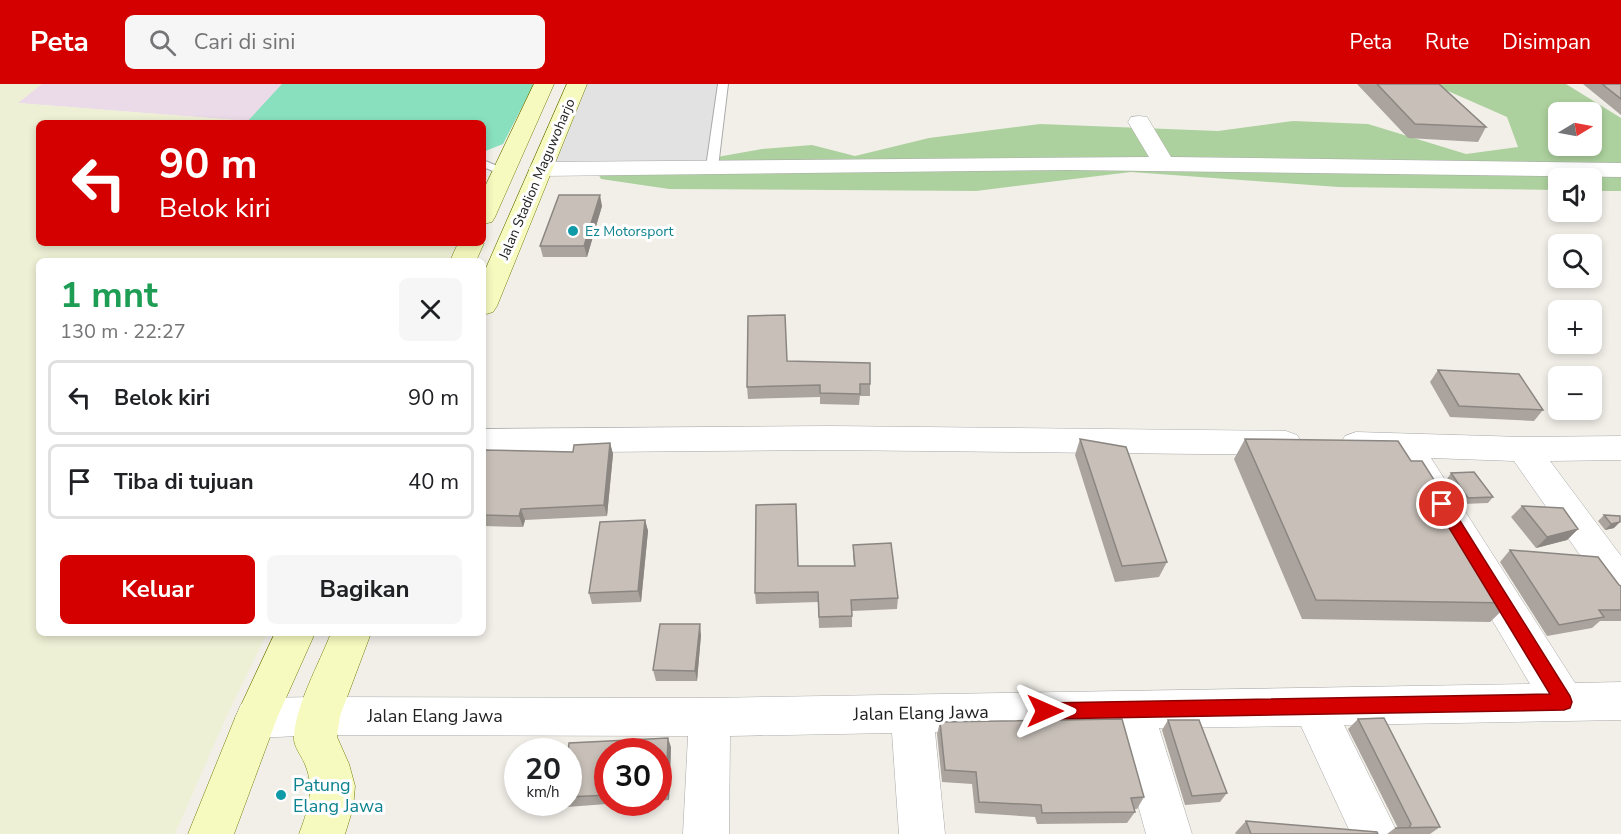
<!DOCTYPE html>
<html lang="id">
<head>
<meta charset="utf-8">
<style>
	body { margin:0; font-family:"Nunito Sans",sans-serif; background:#f6f6f6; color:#202124; height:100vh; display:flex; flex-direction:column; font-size:22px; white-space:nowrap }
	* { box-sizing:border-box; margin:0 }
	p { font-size:20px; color:#757577 }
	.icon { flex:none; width:33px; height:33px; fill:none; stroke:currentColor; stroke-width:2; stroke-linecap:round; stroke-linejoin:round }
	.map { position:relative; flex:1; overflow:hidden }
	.details { position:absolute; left:36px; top:174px; width:450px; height:378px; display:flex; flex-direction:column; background:#fff; border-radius:9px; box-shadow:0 3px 9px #0003 }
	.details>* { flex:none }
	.hud { position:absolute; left:36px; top:36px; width:450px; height:126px; border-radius:9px; box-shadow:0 3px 9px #0003; background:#d40000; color:#fff; overflow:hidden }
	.needle { width:39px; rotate:80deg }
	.controls { position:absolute; left:1548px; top:18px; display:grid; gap:12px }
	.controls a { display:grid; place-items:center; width:54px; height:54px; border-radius:9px; background:#fff; box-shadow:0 3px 9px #0003; font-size:30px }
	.speed { position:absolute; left:504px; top:654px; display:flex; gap:12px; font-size:30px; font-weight:700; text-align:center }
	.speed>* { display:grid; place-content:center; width:78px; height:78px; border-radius:50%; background:#fff; box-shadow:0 3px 9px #0003; line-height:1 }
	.speed small { font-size:15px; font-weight:400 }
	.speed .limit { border:9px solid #d22; background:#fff; color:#111 }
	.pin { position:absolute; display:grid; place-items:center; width:51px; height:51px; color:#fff; margin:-26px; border:3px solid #fff; border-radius:50%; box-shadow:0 2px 6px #0007 }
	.me { position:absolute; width:66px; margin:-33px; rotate:90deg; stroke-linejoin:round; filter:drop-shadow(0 0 4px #0008) }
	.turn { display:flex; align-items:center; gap:21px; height:126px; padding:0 24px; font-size:27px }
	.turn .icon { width:78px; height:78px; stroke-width:2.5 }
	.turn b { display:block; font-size:42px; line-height:51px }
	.round { display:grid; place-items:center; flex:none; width:63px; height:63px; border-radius:9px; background:#f6f6f6 }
	.head { display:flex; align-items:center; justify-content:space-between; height:102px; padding:0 24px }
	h1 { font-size:36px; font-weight:700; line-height:45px; color:#1e9e55 }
	.action { display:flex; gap:12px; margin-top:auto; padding:12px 24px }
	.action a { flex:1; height:69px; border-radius:9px; background:#d40000; color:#fff; font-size:24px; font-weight:700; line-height:69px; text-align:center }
	.action a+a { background:#f6f6f6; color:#202124 }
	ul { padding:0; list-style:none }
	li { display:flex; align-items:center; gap:18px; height:75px; margin:0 12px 9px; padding:0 12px; border:3px solid #e0e0e0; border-radius:9px }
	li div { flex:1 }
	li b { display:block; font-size:22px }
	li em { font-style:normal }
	header { display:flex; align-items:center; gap:36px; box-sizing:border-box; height:84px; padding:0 30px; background:#d40000; color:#fff }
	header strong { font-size:28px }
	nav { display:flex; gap:33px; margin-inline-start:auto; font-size:21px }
	.search { width:420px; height:54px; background:#f6f6f6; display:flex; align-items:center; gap:15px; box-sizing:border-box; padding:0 21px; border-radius:9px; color:#757577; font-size:22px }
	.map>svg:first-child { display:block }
	.industrial { fill:#ebdbe8 }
	.farmland { fill:#eef0d5 }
	.forest { fill:#add19e; fill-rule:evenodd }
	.pitch { fill:#88e0be }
	.parking { fill:#e2e2e2 }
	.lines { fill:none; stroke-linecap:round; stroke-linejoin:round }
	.lane-casing { stroke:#a9a9a9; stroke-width:2 }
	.street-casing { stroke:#a9a9a9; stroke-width:1 }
	.secondary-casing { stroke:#707d05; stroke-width:1 }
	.lane { fill:#fff; fill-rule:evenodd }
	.street { fill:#fff; fill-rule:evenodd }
	.secondary { fill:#f7fabf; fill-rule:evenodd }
	.wall { fill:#aba49e }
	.shaded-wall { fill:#8b8681 }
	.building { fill:#c7bfb8; stroke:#8b8681; stroke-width:1.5 }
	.route { fill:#d40000; stroke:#8a0000; stroke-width:1.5 }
	.culture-dot { fill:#0f9aa8; stroke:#fff; stroke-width:2 }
	.labels { text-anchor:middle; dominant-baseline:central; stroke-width:6; stroke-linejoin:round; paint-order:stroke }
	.far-street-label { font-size:14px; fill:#222; stroke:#fff }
	.far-culture-label { font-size:14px; fill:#0d838f; stroke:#fff; text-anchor:start }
	.near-street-label { font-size:18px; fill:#222; stroke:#fff }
	.near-culture-label { font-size:18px; fill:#0d838f; stroke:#fff; text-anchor:start }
</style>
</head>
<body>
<header>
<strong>Peta</strong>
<div class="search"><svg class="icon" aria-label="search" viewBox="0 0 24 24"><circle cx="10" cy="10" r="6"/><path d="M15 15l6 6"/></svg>Cari di sini</div>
<nav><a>Peta</a><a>Rute</a><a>Disimpan</a></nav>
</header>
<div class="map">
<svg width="1621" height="750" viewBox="0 0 1621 750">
	<rect width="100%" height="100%" fill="#f2efe9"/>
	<path class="industrial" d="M41,0H284L248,37L17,19Z"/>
	<path class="farmland" d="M0,0H42L18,19L248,37L246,39H39V159H457L448,177H39V549H267L224,638L175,750H0Z"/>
	<path class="forest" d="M1432,0H1566L1621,34V107H1592V94H1558V106L1338,103L1131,88L976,107L669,105L601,95L593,81L689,78L762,65L812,61L855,72L929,54L1040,40L1218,47L1293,37L1368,40L1466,70L1518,63L1507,33ZM1558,28H1592V62H1558Z"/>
	<path class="pitch" d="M282,0H534L503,60L483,68V39H246Z"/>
	<path class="parking" d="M585,0H717L707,79H552Z"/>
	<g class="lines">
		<g class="lane-casing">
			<path id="lane" d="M718,0H728L718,83L712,86L706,83Z
				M483,76L507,86L509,88L503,91L483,83Z"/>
		</g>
		<g class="street-casing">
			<path id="street" d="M1139,32L1147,33L1171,73L1621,79V93L1068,86L540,92L532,90L529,85L532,80L540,78L1149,73L1128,38L1131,33Z
				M830,342L1286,347L1297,351L1302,359L1297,367L1286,371L830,366L483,369V345Z
				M1356,348L1523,353L1621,352V376L1550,377L1621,472V515L1608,511L1514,377L1431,374L1575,599L1621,598V636L1344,641L1398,750H1351L1301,642L1159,644L1192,750H1146L1117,645L935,648L945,750H899L892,649L730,652L729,750H683L688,652L319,651L256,654L241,648L235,634L241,620L256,614L319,613L708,614L1530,600L1396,373L1356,372L1345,368L1340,360L1345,352Z"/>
		</g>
		<g class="secondary-casing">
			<path id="secondary" d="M534,0H554L495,133L492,138L483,140V107Z
				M567,0H587L497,222L493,228L483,231V191Z
				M483,158L484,159L476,177H450L458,159Z
				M275,549H315L277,634L234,750H188L235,634Z
				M331,549H371L340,632L337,653L349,680L355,702L353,724L345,750H299C307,729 315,705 306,683C303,673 293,663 294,653C296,620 319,580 331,549Z"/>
		</g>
		<use href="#lane" class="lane"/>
		<use href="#street" class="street"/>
		<use href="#secondary" class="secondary"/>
	</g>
	<path class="wall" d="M1357,0H1439L1486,43L1478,58L1408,54Z
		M1583,0H1621V31Z
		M602,122L587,173H543L540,162Z
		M787,277L870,300V312H860L859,321L820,320V313L748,315L747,303Z
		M1438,286L1543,326L1534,337L1450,333L1430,298Z
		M1080,355L1167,478L1159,493L1115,498L1075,371Z
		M1245,355L1411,377L1438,402L1431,411L1455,449L1510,519L1490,538L1302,535L1234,375Z
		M610,359L613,370L607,432L525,436L523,443L483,442V366L573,368Z
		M1451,389L1493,413L1488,419L1463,420L1447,395Z
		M1522,422L1578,445L1567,456L1536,464L1511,433Z
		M1604,431L1614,444L1605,446L1598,437Z
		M645,436L648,447L641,518L592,520L589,509Z
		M853,461L898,514L897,525L852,527V543L819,544L818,518L756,520L755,509L798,482H854L853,472Z
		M1510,466L1621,502V537H1600L1592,544L1547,552L1500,478Z
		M701,551L697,597H656L653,586Z
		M1358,635L1440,743L1430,750H1387L1395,744H1398L1348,645Z
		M1168,636L1227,709L1220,718L1185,721L1162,646Z
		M940,638L1144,713L1137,725H1134L1135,728L1127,739L1037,740L1035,733L975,729L972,700L942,698L937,650Z
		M671,663L669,716L658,717V668H608V718H633L567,723L565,718H568V668Z
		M1246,737L1378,750H1236L1235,749Z"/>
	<path class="shaded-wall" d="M600,111L602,122L587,173L584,162Z
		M610,359L613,370L607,432L604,421Z
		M521,425L525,436L523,443L519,432Z
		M645,436L648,447L641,518L638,507Z
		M1620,438L1614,444L1605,446L1611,440Z
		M1578,445L1567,456L1536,464L1547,453Z
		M700,540L701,551L697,597L695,587Z
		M668,654L671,663L669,716L666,707Z"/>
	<path class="building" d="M1377,0H1439L1486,43L1415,40Z
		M1602,0H1621V15Z
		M559,111H600L584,162H540Z
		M785,231L787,277L870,279V300H860V310L820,309V301L747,303L748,232Z
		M1438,286L1519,290L1543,326L1459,322Z
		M1080,355L1126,363L1167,478L1122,482Z
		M1245,355L1398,357L1411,377H1422L1438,402L1426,403L1455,449L1467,450L1510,519L1316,516Z
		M610,359L604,421L521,425L519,432L483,431V366L573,368L574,361Z
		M1474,388L1493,413L1468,414L1451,389Z
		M796,420L798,482H855L853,461L891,459L898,514L851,516L852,532L819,533L818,508L755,509L756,421Z
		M1522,422L1563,424L1578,445L1547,453Z
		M1604,431L1620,432V438L1611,440Z
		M645,436L638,507L589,509L600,438Z
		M1510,466L1598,473L1619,501L1621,502V526H1599L1604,533L1559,541Z
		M660,540H700L695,587L653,586Z
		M1384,634L1440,743L1395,744H1409L1411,740L1358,635Z
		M1122,635L1144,713L1131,714L1135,728L1042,729L1041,721L979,718L976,688L945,686L940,638Z
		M1168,636H1199L1227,709L1192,712Z
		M668,654L666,707H658V668H608V711L568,713V668L569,659Z
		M1246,737L1377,748L1378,750H1251Z"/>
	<path class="route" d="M1442,414L1447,416L1570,612L1572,618L1570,624L1564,626L1045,635L1039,633L1037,627L1039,622L1045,619L1550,610L1437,424L1435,420Z"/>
	<g class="culture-dot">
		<circle cx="573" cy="147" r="6"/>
		<circle cx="281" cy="711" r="6"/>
	</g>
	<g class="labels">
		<g class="far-street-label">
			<text transform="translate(537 95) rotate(-67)">Jalan Stadion Maguwoharjo</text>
		</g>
		<g class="far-culture-label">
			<text x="585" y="147">Ez Motorsport</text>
		</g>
		<g class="near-street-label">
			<text transform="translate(921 629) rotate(-1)">Jalan Elang Jawa</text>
			<text x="435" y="632">Jalan Elang Jawa</text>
		</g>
		<g class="near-culture-label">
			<text x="293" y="701">Patung<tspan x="293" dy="21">Elang Jawa</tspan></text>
		</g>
	</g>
</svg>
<div class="controls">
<a><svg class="needle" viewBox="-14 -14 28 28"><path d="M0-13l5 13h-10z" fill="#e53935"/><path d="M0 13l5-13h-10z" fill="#757577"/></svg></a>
<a><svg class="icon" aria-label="sound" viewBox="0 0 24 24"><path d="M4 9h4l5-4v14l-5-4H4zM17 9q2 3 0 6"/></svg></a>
<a><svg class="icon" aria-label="search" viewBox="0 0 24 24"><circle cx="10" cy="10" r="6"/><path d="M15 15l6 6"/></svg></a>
<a>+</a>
<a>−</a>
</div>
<div class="speed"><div>20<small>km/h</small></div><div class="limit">30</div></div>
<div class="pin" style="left:1442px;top:420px;background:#d93025"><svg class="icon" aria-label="arrive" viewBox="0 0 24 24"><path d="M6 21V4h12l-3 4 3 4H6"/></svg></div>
<svg class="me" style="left:1045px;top:627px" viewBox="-20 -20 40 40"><path d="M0-17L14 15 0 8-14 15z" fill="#d40000" stroke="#fff" stroke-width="4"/></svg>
<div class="hud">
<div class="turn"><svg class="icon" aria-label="left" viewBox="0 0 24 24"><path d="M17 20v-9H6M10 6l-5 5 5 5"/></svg><div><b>90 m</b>Belok kiri</div></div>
</div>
<section class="details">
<div class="head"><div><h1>1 mnt</h1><p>130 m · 22:27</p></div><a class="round"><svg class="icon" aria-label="close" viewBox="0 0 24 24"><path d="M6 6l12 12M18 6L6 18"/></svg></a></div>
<ul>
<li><svg class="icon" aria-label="left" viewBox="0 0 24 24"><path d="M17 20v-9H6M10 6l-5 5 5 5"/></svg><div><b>Belok kiri</b></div><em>90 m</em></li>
<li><svg class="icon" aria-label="arrive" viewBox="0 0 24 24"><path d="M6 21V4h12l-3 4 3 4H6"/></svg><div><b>Tiba di tujuan</b></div><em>40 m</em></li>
</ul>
<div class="action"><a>Keluar</a><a>Bagikan</a></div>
</section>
</div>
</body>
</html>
